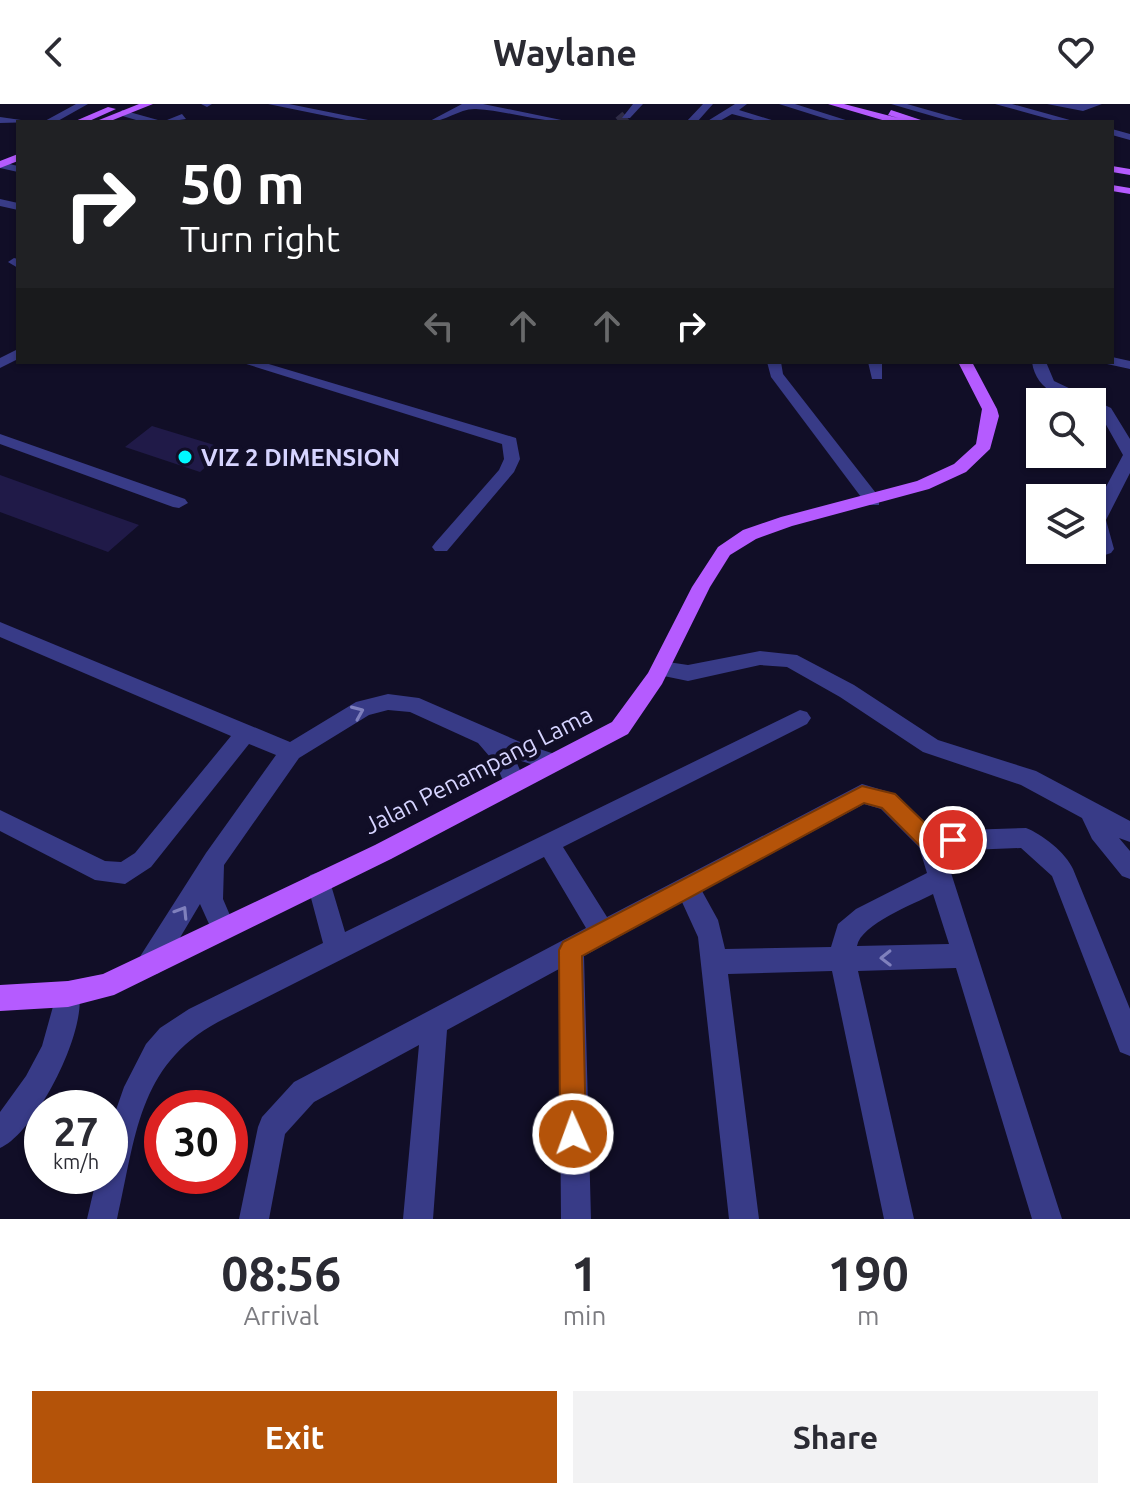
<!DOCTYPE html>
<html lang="en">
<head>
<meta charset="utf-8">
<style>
	body { margin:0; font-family:Ubuntu,sans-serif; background:#f2f2f3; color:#2b2b33; height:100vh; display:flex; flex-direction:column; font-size:30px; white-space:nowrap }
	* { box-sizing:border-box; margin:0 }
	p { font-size:26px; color:#7c7c81 }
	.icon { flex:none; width:44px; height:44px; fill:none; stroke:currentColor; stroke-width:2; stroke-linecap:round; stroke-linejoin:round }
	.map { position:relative; height:1115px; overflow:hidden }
	.sheet { display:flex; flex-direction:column; background:#fff; flex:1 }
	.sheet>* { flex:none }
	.guide { position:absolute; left:16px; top:16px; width:1098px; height:244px; border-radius:0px; box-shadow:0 2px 6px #0004; background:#202124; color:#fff; overflow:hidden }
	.buttons { position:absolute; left:1026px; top:284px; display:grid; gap:16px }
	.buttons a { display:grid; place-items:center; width:80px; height:80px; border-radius:0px; background:#fff; box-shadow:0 2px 6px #0004; font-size:40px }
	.speed { position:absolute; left:24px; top:986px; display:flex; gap:16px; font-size:40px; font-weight:700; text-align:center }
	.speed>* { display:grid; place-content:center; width:104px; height:104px; border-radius:50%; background:#fff; box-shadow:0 2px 6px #0004; line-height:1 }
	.speed small { font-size:20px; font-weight:400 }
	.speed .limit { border:12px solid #d22; background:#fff; color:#111 }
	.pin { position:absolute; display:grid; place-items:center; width:68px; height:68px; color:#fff; margin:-34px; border:4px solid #fff; border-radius:50%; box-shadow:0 2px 8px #0007 }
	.me { position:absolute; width:88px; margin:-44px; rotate:358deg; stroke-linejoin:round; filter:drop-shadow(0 0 6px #0008) }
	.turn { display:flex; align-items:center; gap:28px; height:168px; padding:0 32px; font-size:36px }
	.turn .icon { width:104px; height:104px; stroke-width:2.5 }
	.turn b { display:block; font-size:56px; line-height:68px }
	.lanes { display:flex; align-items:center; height:76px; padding:0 32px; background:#0003; justify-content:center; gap:40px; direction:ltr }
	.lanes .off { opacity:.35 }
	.eta { display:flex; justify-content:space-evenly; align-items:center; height:136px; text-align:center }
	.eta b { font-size:48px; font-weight:700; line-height:56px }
	.action { display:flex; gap:16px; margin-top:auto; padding:16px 32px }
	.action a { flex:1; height:92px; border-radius:0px; background:#b45309; color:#fff; font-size:32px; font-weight:700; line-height:92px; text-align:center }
	.action a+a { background:#f2f2f3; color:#2b2b33 }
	header { display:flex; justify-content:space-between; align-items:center; height:104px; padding:0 32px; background:#fff; font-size:36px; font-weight:700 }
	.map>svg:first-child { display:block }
	.building { fill:#201a48 }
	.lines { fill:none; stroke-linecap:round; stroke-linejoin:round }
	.minor-tunnel { stroke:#2f2c47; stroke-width:11; stroke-dasharray:11 5; stroke-linecap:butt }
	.minor { fill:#383b87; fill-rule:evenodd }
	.major { fill:#b55bff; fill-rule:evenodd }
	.oneway { stroke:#7f80bd }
	.route { fill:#b45309; stroke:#753606; stroke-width:2 }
	.poi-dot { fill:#00f9ff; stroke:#110e27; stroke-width:3 }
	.labels { text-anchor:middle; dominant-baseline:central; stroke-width:8; stroke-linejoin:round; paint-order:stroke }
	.poi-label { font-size:24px; font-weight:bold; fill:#d6d4ff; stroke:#110e27; text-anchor:start }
	.street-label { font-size:24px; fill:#d6d4ff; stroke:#110e27 }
</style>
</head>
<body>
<header><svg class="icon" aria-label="back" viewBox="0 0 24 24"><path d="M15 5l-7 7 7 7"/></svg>Waylane<svg class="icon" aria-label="heart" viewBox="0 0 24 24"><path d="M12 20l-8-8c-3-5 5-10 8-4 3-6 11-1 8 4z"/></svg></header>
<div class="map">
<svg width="1130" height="1115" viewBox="0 0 1130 1115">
	<rect width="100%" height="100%" fill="#110e27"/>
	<path class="building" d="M152,322L211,340L226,345L200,368L125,343Z
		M0,371L108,410L139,421L108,448L0,408Z"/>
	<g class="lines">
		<path class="minor-tunnel" d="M619,18L626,12"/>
		<path class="minor" d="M76,0H88L56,18H43Z
			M201,0H212L207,3Z
			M268,0H289L378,18H356Z
			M462,0H483L571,18C538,18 508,7 476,5C460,4 445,18 428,18Z
			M633,0H643L630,14H622Z
			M703,0H713L697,18H686Z
			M735,0H747L739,6L778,18H762L732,10L718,18H706Z
			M779,0H795L852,18H836Z
			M891,0H907L970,18H953Z
			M995,0H1012L1077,18H1060Z
			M1047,0H1102L1083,7Z
			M122,6L158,16L159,18H143L119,11Z
			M182,10L186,15L166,18L167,16Z
			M0,13L35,18L0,19Z
			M1112,25L1130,30V36L1112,31Z
			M1,58L18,62V68L0,64Z
			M0,95L18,99V106L0,102Z
			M14,154L18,155V164L8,158Z
			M18,245V255L0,264V254Z
			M1112,253L1130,257V265L1107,260L1105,258H1112Z
			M240,258H262L516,334L520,355L514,368L447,447H435L432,443L435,439L499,366L504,355L502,340Z
			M767,258H781L783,270L879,393V401H867L771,273Z
			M868,258H882V275H872Z
			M1032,258H1046L1054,277L1111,304L1130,335V369L1106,416L1114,445L1111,449L1105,451L1096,445L1092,409L1123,351L1100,310L1092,306V298C1066,298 1036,288 1032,258Z
			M0,330L185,395L188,399L179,404L173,403L0,340Z
			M0,518L290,638L356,598L388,590L419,594L527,641L561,652L564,658L561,664L553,667L515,655L525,677L522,684L514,686L506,684L496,660L478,639L410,608L388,606L369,611L299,654L224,761L223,795L235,823L232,831L223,835L214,831L200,800L159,869L150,872L141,869L137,860L141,851L206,749L276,651L249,640L151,763L125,780L95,776L0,727V706L105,757L121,758L135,749L231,632L0,533Z
			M760,547L797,551L854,581L938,636L1036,667L1130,717V738L1119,734L1130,747V775L1122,772L1092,735L1082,714L1021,681L923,648L840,593L787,563L760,561L688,577L654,570L651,565L654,560L661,557L688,561Z
			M800,606L807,608L811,614L807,620L563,743L607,813L862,680L896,690L934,727L1026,724C1042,730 1066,749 1073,765L1130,905V952L1120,948L1052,772L1021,744L944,747L1062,1115H1032L956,864L858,867L914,1115H884L832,867L728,870L759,1115H729L698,833L682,798L584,852L591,1115H561L559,865L447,926L433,1115H403L419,941L314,998L285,1030L269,1115H239L258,1023L262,1013L294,978L586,824L544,753L218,918C137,962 136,1034 117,1115H87L97,1072H110V1023L124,983L146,940L160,924L189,905L323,839L307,779L310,771L319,768L328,771L345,828ZM864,700L881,705L919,743L927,769L856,805L838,820L831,843L725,845L718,816L702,787ZM933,790L949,840L857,842C861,820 914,800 933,790Z
			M68,877L77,881C93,918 36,1029 0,1044V1008L26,972L42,942L59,881Z"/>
		<path class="major" d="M139,0H153L108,18H94Z
			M828,0H844L898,14L888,11L891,6L927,18H889Z
			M108,3L116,5L87,18H73Z
			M18,50V57L0,64V57Z
			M1112,62L1130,65V71L1112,68Z
			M1112,81L1130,84V90L1112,87Z
			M958,258H972L997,305L999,312L990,345L966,368L929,385L792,422L756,435L730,451L710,483L662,580L628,630L391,755L114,891L68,903L0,907V881L68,877L103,870L375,741L612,618L648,569L692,483L718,443L743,426L781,413L917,377L954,360L976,340L982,305Z"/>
	</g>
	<defs><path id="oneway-chevron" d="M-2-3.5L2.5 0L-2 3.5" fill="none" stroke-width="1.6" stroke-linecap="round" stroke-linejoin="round" transform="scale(2)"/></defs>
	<g class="oneway">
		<use href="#oneway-chevron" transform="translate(358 608) rotate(-23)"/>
		<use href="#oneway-chevron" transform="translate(182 808) rotate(-58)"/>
		<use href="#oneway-chevron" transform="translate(886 854) rotate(179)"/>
	</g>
	<path class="route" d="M862,682L895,690L933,727L960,729L964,736L960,743L929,746L921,743L882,704L864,699L582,852L586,1030L582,1039L573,1043L563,1039L560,1030L559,846L563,838Z"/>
	<circle class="poi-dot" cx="185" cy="353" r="8"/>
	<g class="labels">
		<g class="poi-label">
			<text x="201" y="353">VIZ 2 DIMENSION</text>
		</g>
		<g class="street-label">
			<text transform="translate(478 666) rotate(-27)">Jalan Penampang Lama</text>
		</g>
	</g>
</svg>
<div class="buttons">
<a><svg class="icon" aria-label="search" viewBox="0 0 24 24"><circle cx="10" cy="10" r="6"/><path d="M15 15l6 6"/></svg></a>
<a><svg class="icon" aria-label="layers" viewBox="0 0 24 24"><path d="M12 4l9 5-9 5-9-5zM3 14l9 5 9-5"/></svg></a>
</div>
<div class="speed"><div>27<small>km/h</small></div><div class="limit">30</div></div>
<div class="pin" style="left:953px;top:736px;background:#d93025"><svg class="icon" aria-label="arrive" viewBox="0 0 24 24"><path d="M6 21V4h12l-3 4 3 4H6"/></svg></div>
<svg class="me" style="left:573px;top:1030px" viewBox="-20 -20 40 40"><circle r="17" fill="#b45309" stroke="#fff" stroke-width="3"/><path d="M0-11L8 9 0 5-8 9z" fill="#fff"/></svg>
<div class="guide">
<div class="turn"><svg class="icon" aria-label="right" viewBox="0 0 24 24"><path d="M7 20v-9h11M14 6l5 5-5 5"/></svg><div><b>50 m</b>Turn right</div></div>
<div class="lanes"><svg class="icon off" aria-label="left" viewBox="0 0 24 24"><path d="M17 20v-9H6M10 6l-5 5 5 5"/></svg><svg class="icon off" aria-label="ahead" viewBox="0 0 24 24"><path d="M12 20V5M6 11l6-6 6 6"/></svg><svg class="icon off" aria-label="ahead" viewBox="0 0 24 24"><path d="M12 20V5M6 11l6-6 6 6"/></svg><svg class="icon" aria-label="right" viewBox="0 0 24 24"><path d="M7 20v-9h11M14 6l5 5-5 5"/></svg></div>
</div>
</div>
<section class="sheet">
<div class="eta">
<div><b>08:56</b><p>Arrival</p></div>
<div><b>1</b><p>min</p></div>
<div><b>190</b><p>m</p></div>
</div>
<div class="action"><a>Exit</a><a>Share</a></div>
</section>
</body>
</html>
